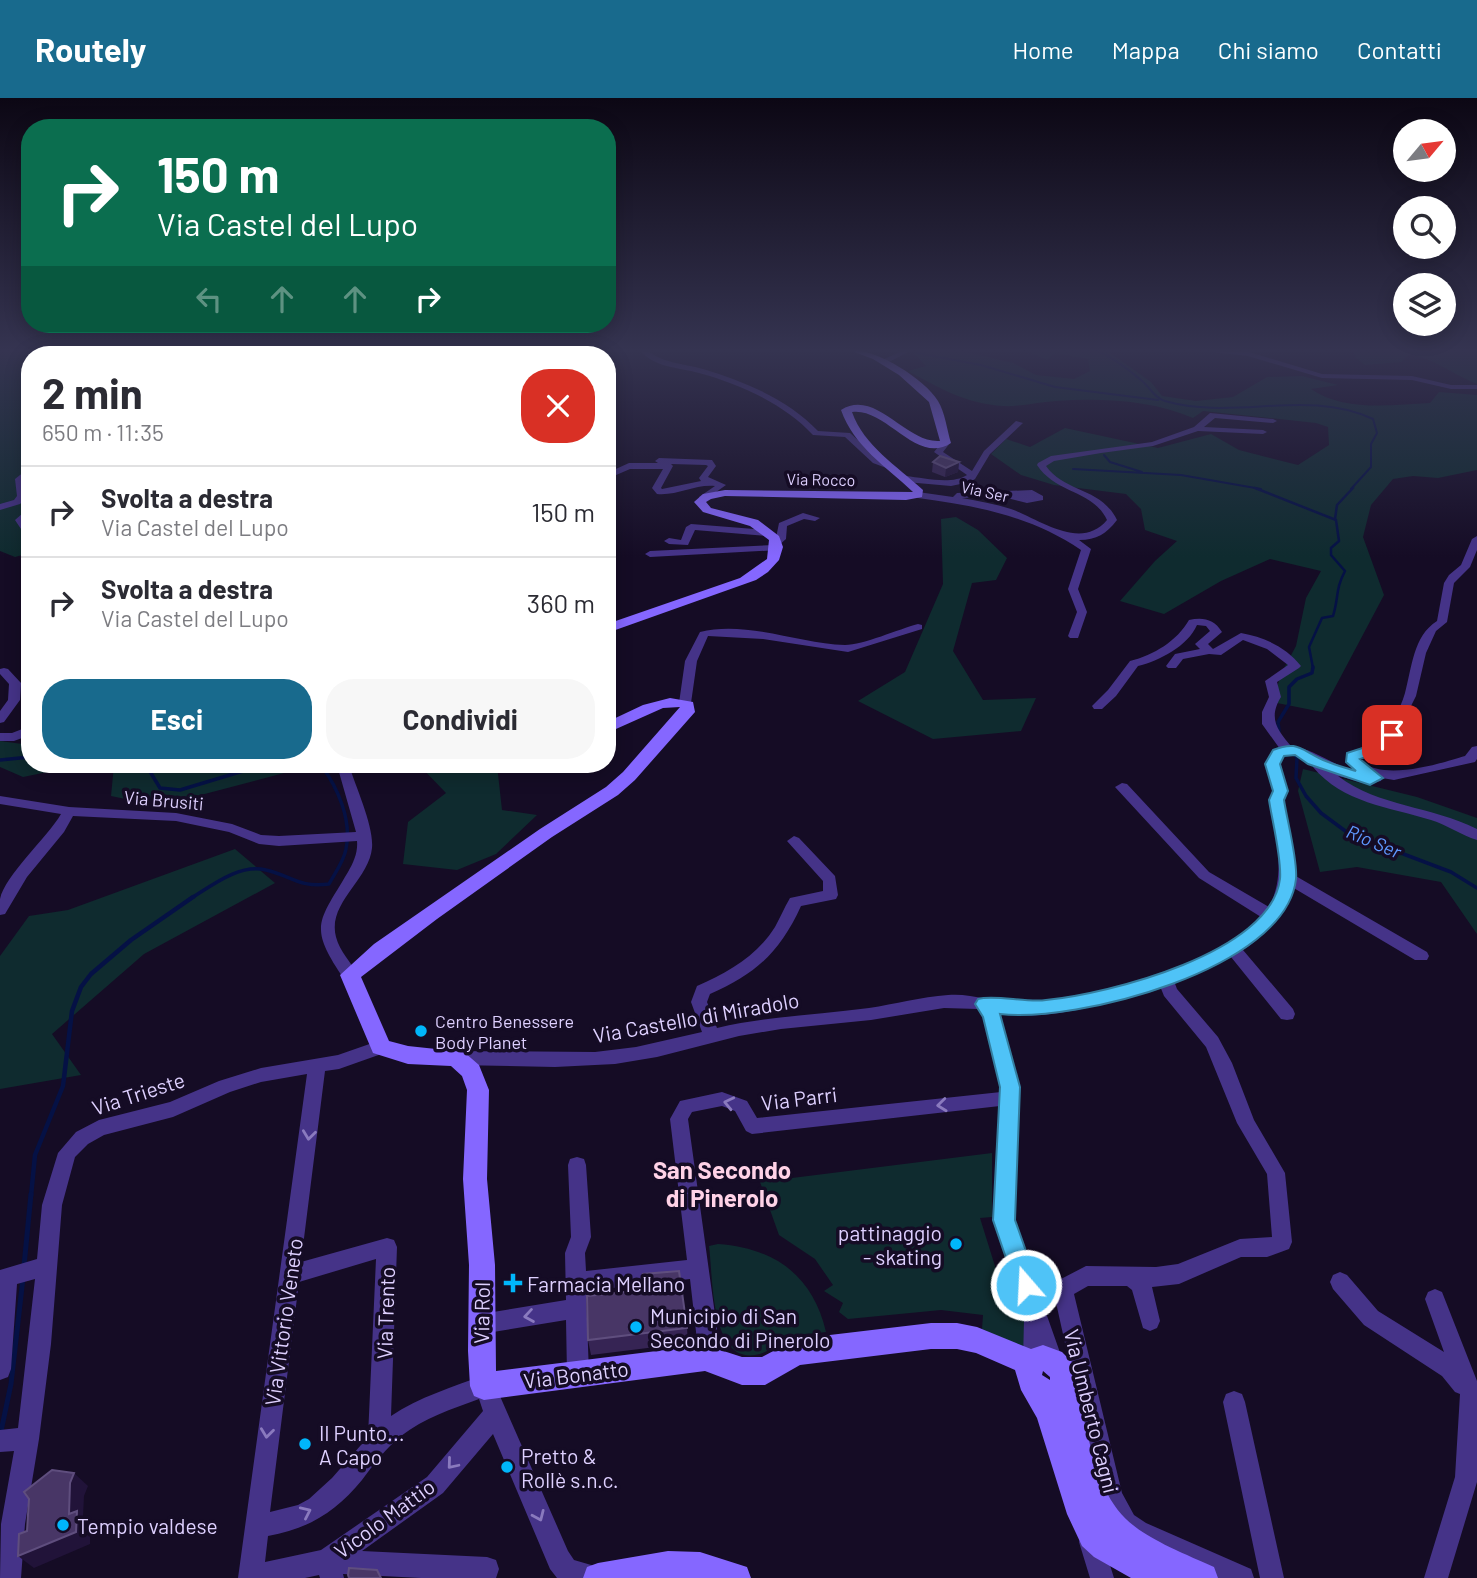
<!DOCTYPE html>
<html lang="it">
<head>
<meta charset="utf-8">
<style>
	body { margin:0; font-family:Barlow,sans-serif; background:#f7f7f7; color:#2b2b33; height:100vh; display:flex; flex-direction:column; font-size:26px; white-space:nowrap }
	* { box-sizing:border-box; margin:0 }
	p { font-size:23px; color:#7c7c81 }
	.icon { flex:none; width:38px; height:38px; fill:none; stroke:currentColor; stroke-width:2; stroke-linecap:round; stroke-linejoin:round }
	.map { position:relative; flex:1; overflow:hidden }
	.sheet { position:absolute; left:21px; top:248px; width:595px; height:427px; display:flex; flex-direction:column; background:#fff; border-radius:28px; box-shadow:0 4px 18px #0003 }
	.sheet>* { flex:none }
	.hud { position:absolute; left:21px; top:21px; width:595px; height:214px; border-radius:28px; box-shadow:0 4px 18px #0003; background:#0b6e4f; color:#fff; overflow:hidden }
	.needle { width:46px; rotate:61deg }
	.fabs { position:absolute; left:1393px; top:21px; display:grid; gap:14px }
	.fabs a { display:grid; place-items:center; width:63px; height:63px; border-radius:50%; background:#fff; box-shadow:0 4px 18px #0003; font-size:35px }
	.pin { position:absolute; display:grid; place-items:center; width:60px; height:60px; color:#fff; margin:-30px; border-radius:14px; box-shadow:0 4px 10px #0006 }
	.me { position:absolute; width:77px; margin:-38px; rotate:341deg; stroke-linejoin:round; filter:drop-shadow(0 0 5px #0008) }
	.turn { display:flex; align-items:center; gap:24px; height:147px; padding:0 21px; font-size:32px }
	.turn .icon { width:91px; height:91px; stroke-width:2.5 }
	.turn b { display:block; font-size:49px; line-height:60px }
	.lanes { display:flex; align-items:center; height:66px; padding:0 21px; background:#0003; justify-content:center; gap:35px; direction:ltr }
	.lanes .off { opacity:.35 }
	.round { display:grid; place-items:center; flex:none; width:74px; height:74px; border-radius:28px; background:#f7f7f7 }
	.overview { display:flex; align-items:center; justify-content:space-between; height:119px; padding:0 21px }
	h1 { font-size:42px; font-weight:700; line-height:52px }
	.action { display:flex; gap:14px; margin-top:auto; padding:14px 21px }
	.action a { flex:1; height:80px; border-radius:28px; background:#186a8d; color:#fff; font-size:28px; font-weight:700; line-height:80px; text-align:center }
	.action a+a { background:#f7f7f7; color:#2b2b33 }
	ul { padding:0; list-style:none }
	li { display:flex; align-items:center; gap:21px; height:91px; padding:0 21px; border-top:2px solid #e1e1e2 }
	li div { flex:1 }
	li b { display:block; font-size:26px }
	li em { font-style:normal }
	header { display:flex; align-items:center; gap:42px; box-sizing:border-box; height:98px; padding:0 35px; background:#186a8d; color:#fff }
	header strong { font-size:33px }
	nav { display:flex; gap:38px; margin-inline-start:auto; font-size:24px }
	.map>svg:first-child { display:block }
	.green { fill:#0f2b2f }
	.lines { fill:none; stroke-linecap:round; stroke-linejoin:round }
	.stream-far4 { stroke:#051145; stroke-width:2 }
	.stream-far3 { stroke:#051145; stroke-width:2.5 }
	.stream-far2 { stroke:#051145; stroke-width:3.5 }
	.stream-far1 { stroke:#051145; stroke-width:4.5 }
	.stream { stroke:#051145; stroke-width:5 }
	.street { fill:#453388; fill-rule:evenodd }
	.secondary { fill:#8567ff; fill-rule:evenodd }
	.wall { fill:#362454 }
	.shaded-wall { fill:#211339 }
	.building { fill:#483666; stroke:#5f4e7e; stroke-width:2 }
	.oneway { stroke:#8a7abe }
	.route { fill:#4fc3f7; stroke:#337fa1; stroke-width:2 }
	.poi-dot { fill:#00b6fb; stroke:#150c25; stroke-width:2.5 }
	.labels { text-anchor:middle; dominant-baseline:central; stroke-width:7; stroke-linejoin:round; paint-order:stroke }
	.far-street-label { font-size:16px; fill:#ded0ff; stroke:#150c25 }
	.street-label { font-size:18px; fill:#ded0ff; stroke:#150c25 }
	.poi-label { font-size:18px; fill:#ded0ff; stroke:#150c25; text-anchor:start }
	.water-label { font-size:19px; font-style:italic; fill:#5e98ff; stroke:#150c25 }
	.near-street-label { font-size:21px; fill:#ded0ff; stroke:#150c25 }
	.near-poi-label { font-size:21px; fill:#ded0ff; stroke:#150c25; text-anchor:start }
	.near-quarter-label { font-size:24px; font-weight:bold; fill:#ffd2e7; stroke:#150c25 }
</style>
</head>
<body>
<header>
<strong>Routely</strong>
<nav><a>Home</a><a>Mappa</a><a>Chi siamo</a><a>Contatti</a></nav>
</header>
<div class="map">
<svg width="1477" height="1480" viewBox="0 0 1477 1480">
	<rect width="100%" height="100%" fill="#150c25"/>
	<path class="green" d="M0,252H478L472,257H30V455L15,459L0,453Z
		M922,252H958L1013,265L1036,277L1074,281L1090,273L1088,261L1055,255L1047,262L1024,252H1106L1151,284L1162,298L1196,303L1233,299L1267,279L1302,278L1338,287L1311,291C1344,314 1391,307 1430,305L1439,294L1477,297V372L1438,380L1413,378L1393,381L1371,407L1363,439L1384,497L1322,614L1272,604L1282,574L1296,548L1306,500L1321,473L1270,461L1221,483L1164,516L1120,503L1155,463L1177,443L1145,432L1141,411L1126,396L1054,387L1021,377L991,356L1006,341L1030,349L1065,330L1158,350L1211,336L1239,352L1298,367L1329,347L1328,329L1316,325L1203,313L1193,320C1150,302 1102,300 1056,303C1038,304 1020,309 1003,308C967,306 939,290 908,273L926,268L914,255Z
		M1353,252H1477V286C1454,277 1434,261 1410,256L1401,264L1365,267L1356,260Z
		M956,419L978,432L1007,460L996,482L972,485L953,553L983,602L1036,600L1021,633L933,641L858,603L905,574L943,486L941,421Z
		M0,643L30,647V667H82L23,679L0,669Z
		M114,667H293L284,675L159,708L111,698Z
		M419,667H497L502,712L537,717L496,756L457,772L403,766L408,724L446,695Z
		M1303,671L1417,699L1477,720V836L1441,784L1357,769L1320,774L1298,693Z
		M235,751L275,785L144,856L52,936L81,977L0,991V858L29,818L68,812Z
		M992,1055V1119L980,1120L1004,1197L1017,1198L1029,1234L1026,1248C1015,1248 995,1236 982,1231L983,1217L941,1212L848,1221L839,1214L843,1205L824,1193L833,1187L815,1161L779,1137L760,1084Z
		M718,1146C774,1150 813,1177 826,1234L781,1239C775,1249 767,1255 755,1257C710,1264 713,1177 709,1148Z"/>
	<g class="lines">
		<path class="stream-far4" d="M128,252V257
			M1096,252C1112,259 1127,270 1141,282C1149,288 1154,300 1165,303C1234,323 1307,290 1373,321L1377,335L1371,346V369L1351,391
			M917,255L981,267L1055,289L1158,302
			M410,257L416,252
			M416,257L443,252
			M1104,357L1110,364L1142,374
			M1073,371L1181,377L1261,391"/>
		<path class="stream-far3" d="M1255,390L1336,422L1339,443L1331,450V457L1345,473C1335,492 1339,499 1333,518L1322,520L1309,549L1313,570
			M1335,421L1337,407L1353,390"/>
		<path class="stream-far2" d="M1279,633L1278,624L1289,606V589L1297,581L1312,575L1313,569
			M1293,654L1297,660L1296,680L1306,698L1321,715L1348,735L1451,774L1477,790
			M0,662L30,659
			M146,667L160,690L180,692L263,667
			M190,801C211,788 240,765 266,772C292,778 299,790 329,786C335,775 344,763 346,751C352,722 338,690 321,667"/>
		<path class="stream-far1" d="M31,1098L35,1057L63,988L72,913L81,889L91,876L131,842L193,799"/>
		<path class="stream" d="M24,1168L31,1096
			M0,1338L11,1286L23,1180"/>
		<path class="street" d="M216,252L219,254L213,257H192Z
			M640,252H647C664,266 682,265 703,271C744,283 789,302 818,333L850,335L879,361L893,368L889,371L873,365L845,339L813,337C784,306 740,286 699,275C678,269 654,270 640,252Z
			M904,252H912L887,265L880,263Z
			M1209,252L1249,254L1322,276L1412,278L1451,287H1477V291H1451L1412,282L1322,280L1248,258L1212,254Z
			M1210,315L1273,321L1277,323L1273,325L1215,320L1204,329L1263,332L1267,334L1263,336L1198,333L1153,348L1101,355L1054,363L1046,368C1065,395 1101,389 1117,422C1106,436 1097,442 1079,442L1091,451L1078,491L1087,514L1078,540H1070L1068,538L1077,514L1068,491L1081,452C1031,418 977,408 918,400L913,397L918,394L953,399L957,395L1032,392L1043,398V402L1027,405L999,398L962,400C978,403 995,406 1011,411C1041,422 1081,453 1107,422C1093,392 1056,396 1037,367L1038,365L1051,358L1152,344L1194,329Z
			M1016,323L1023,325L990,356L975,381L970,384L951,388L906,384L902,381L906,378C924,380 952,387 967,377L934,354L943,343L950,345L943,354L972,373L984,353Z
			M659,360L712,362L716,368L708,379L726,387L702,404L699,403V399L715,388C695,386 677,398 657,396L652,390L663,371H630L607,381V375L629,365H658L655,363ZM671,366L706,367L708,368L699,380L701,383L662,391L661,390L673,368Z
			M30,369V377L24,382L25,385L30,386V390H26L25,401L20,406L0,412V406L14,402L17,398L15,381Z
			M30,409V418L25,422L30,430V441L27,440L15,422Z
			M803,415L820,420L815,423L804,421L787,428L786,441L778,448L781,450L779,452L650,459L645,456L650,453L774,447L772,445L776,440L779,425Z
			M691,426L768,432L773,435L768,438L695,432L688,447L669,446L664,443L669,440L681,442L686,429Z
			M1477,438V452L1470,469L1454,485L1447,524L1436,533L1426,555L1416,598L1390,650L1359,660C1378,685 1439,666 1465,658L1472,649L1477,648V661L1475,664L1394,682L1382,680L1381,683L1368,685L1338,678C1379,709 1432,708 1477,731V742C1461,737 1447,727 1431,722C1389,709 1343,705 1313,669L1314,667L1294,656L1283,658L1278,666L1287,693L1284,702L1293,754L1294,777L1427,854L1429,858L1427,862H1415L1292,789C1285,815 1266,838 1243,852L1293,911L1295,916L1293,921L1287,922L1281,921L1231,859L1174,883L1177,891L1218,939L1232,965L1254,1022L1285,1075L1292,1144L1289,1151L1267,1159H1241L1179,1186L1152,1189L1160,1223L1157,1230L1150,1233L1143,1230L1132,1192L1127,1188H1088L1074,1196L1122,1395L1134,1417L1146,1425L1251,1471L1254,1480H1214L1130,1441L1118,1433L1099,1399L1055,1200L1040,1198L1063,1263L1060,1271L1052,1274L1044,1271L1043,1267L1042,1271L1034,1274L1026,1271L1023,1263L1024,1222L1026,1217L994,1122L1000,1008L752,1036L746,1033L735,1013L722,1008L692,1014L688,1021L721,1260L718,1268L710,1271L702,1268L699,1260L690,1181L586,1193L589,1276L586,1284L578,1287L570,1284L567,1276L566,1222L481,1236L474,1233L470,1226L474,1219L481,1216L566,1202L565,1155L571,1139L568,1067L570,1061L577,1059L584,1061L586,1067L591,1139L585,1155L586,1173L687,1162L670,1021L680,1003L722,994L747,1003L757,1020L1001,994V989L984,919L978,911L944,910L871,922L781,931L739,938L657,959L615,966L555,969L456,967L450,965L447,960L450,955L456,953L595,954L636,949L702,934L691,904L697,888C728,874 756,859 775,829C780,820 784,810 790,800L823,793V783L787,743L794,738L799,740L835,778L838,797L836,801L801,808C780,854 756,876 710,896L707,904L717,930C769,918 817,917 869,910C895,906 921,899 948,897C971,895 993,904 1016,905C1080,907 1220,869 1261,819L1199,780L1115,689L1122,685L1127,686L1209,774L1269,809C1287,775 1275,739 1270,702L1273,693L1266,666L1273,652L1280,651L1262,626V614L1269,599L1265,583L1288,567L1267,551L1243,542L1221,557L1209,556L1183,561L1176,570H1168L1166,568L1175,556L1200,551L1195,546L1210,533L1206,528L1197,527C1188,548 1159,563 1138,568L1116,598L1102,611H1094L1092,608L1108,592L1130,563C1154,557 1177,543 1189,522C1203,519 1214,521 1222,534L1208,546L1213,551L1241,535C1264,539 1286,549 1301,568L1299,570L1277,584L1281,599C1268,620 1277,632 1292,649C1310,648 1341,672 1363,677L1348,667L1346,658L1347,655L1381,644C1390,630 1400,612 1405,595C1412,570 1413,538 1437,523L1444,485L1449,477L1461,467L1472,441ZM1160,888L1164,898L1206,949L1237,1025L1267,1076L1272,1139L1240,1141L1178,1166L1156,1169L1086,1168L1061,1181L1033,1178L1014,1122L1019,989L999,915C1050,924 1111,905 1160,888Z
			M30,465V485L25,482L22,473L26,466Z
			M918,526L922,527V531L848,554L763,541L708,538L697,563L691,605L685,609L679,605L685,563L700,534C746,522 799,546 845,547C863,547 899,531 918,526Z
			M4,570L8,571L21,585L20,602L4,624L0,625V613L8,602L9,586L0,576V571Z
			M30,628V637L14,643H0V635H12Z
			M337,667H349C356,690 374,728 372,750C369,782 327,805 336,839C340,854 351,864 358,877L356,881L350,883L344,881C308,828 318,825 348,774C354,764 358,754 357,743L279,748L259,746L229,734L176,723L73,718L64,734L27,779L5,816L0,817C0,812 0,806 0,801C5,777 47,740 61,716L0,706V698L69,709L176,715L232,726L261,737L279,738L356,734Z
			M381,942L387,944L390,949L387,954L339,971L325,973L301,1164L387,1140L394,1142L397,1149L391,1318C419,1299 453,1289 484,1277L492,1280L568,1453L574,1462L605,1471L608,1480H557L550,1471L493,1336L443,1395L362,1453L487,1459L496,1462L499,1471L496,1480H421L343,1476L344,1480H320L319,1477L305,1480H238L307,976L261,984L230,994L173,1019L104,1037L88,1046L75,1059L62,1107L51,1246L39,1341L25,1426L21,1480H0L1,1426L14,1353L0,1354V1332L18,1330L35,1181L17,1186L11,1271L8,1279L0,1282V1172L37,1161L42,1107L58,1055L76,1034L99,1022L170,1004L219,983L261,970L338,957ZM376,1161L368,1339L332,1380L309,1401L298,1407L270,1414L299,1184ZM479,1301L483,1313L427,1379L321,1452L265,1464L268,1438C308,1431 336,1414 362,1382C374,1366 386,1350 401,1338C424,1320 452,1311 479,1301Z
			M1340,1174L1347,1177L1378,1213L1444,1254L1425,1201L1428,1194L1435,1191L1442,1194L1477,1283V1384L1448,1480H1424L1455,1379L1460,1296L1455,1294L1442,1278L1364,1227L1333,1191L1330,1184L1333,1177Z
			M1234,1293L1242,1296L1245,1304L1284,1480H1260L1223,1304L1226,1296Z
			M1091,1432L1100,1435L1114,1480H1090L1079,1444L1082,1435Z"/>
		<path class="secondary" d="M849,252C875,250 924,280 938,303C945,314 947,332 951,345C917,368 886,309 852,314C864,348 897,368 923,392L922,399L906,402L725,398L711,401L706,404L711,410L758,422L779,438L783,449L779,462L768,474L756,482L607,535V526L740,480L767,461L769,442L750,428L703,414L694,404L703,396L725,392L913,394C886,368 854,349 841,312C876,290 906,346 940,343L929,304L899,277L873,261Z
			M670,600L693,604L695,614L635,682L618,697L552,739L437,821L361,879L389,943L408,948L464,954L479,967L489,992L487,1081L495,1167L496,1273L705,1247L742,1259H762L796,1241L931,1225H957L977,1229L1031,1251L1043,1247L1062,1254L1072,1264C1079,1282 1079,1303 1084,1322C1107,1423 1123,1429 1214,1469L1218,1480H1131L1094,1459L1082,1448L1067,1416L1037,1320L1021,1292L1015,1272L976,1255L957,1251H931L800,1267L765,1287H742L705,1273L484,1302L474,1298L470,1288L468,1253L469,1167L463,1081L467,992L462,978L451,968L408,966L373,955L340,877L374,846L540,731L606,689L623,674L680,609L663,610L607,635V624L643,607ZM1043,1273L1050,1279V1282L1042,1277Z
			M668,1453L700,1454L747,1469L751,1480H583L587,1469L598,1465Z"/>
	</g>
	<path class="wall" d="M933,364H959L958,374L945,379L932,374Z
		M687,1230L688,1245L591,1257L588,1242Z"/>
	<path class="shaded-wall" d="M959,364L958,374L945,379L946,370Z
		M74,1375L88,1388L84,1398L83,1419L90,1426V1446L34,1470L18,1458L69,1416L70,1385Z"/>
	<path class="building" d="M940,358L959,364L946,370L933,364Z
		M679,1173L687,1230L588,1242L587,1198L644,1192L643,1176Z
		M52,1372L74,1375L70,1385L69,1416L77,1413L76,1434L18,1458L19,1436L27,1433L29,1401L24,1394Z
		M349,1470L377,1472L381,1480H349L348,1477Z"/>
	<defs><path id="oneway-chevron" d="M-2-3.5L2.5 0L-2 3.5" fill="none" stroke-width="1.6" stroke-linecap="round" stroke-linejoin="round" transform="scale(1.75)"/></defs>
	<g class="oneway">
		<use href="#oneway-chevron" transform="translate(729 1005) rotate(-167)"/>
		<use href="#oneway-chevron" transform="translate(942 1007) rotate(174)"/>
		<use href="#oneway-chevron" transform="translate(309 1037) rotate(97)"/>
		<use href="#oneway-chevron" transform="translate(529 1218) rotate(171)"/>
		<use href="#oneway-chevron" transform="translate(267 1335) rotate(97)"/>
		<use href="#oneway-chevron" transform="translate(452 1366) rotate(130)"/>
		<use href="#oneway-chevron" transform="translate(306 1414) rotate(-25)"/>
		<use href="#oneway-chevron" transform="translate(539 1418) rotate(66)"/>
	</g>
	<linearGradient id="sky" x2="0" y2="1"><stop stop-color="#0c0714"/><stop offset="0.55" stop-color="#353451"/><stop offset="1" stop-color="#353451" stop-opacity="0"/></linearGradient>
	<rect width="1477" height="459" fill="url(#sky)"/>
	<path class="route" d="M1392,633L1400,637L1391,650L1360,661L1383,680L1370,687L1308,666L1295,657L1284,658L1280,666L1288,693L1284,702C1287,722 1298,763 1296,781C1286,872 1074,925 1000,916L1020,989L1015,1122L1038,1187L1034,1195L1026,1198L1018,1195L993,1122L1000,989L983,919L975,906L978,901C994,896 1026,905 1046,902C1108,896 1271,855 1280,781C1282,762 1272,722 1269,702L1273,693L1265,666L1273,652C1296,643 1299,650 1319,660C1330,666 1344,669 1356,673L1346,664L1347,655L1381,644L1387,634Z"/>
	<g class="poi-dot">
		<circle cx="421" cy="933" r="7"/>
		<circle cx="956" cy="1146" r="7"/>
		<path d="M509.5 1174.5h7v7h7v7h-7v7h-7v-7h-7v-7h7z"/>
		<circle cx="636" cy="1229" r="7"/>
		<circle cx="305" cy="1346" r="7"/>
		<circle cx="507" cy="1369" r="7"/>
		<circle cx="63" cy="1427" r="7"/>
	</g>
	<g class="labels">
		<g class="far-street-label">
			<text transform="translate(821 381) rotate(1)">Via Rocco</text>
			<text transform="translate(985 393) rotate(12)">Via Ser</text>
		</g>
		<g class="street-label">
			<text transform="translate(164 702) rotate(5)">Via Brusiti</text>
		</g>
		<g class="poi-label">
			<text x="435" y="923">Centro Benessere<tspan x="435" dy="21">Body Planet</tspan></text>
		</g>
		<g class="water-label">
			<text transform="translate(1374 743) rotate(23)">Rio Ser</text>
		</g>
		<g class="near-street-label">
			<text transform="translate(696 919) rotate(-10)">Via Castello di Miradolo</text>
			<text transform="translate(138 995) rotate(-18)">Via Trieste</text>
			<text transform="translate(799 1000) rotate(-7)">Via Parri</text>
			<text transform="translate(385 1215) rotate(-88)">Via Trento</text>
			<text transform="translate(481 1215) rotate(-89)">Via Rol</text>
			<text transform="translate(283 1224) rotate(-82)">Via Vittorio Veneto</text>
			<text transform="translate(576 1276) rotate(-7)">Via Bonatto</text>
			<text transform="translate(1092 1313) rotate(76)">Via Umberto Cagni</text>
			<text transform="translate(384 1420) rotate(-36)">Vicolo Mattio</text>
		</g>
		<g class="near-poi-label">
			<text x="942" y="1134" text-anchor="end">pattinaggio<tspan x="942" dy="24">- skating</tspan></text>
			<text x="527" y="1185">Farmacia Mellano</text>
			<text x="650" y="1217">Municipio di San<tspan x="650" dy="24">Secondo di Pinerolo</tspan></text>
			<text x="319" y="1334">Il Punto...<tspan x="319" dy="24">A Capo</tspan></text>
			<text x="521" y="1357">Pretto &amp;<tspan x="521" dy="24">Rollè s.n.c.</tspan></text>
			<text x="77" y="1427">Tempio valdese</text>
		</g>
		<g class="near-quarter-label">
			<text x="722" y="1071">San Secondo<tspan x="722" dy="28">di Pinerolo</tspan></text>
		</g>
	</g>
</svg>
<div class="fabs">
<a><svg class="needle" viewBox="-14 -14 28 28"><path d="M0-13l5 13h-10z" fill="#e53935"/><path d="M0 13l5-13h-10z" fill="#7c7c81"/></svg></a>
<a><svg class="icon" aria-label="search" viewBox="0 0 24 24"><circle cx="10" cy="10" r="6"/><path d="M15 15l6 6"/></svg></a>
<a><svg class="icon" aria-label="layers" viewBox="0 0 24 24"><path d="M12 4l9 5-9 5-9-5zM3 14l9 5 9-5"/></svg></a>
</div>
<div class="pin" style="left:1392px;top:637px;background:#d93025"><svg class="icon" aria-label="arrive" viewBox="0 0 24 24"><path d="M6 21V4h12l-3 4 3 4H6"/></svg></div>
<svg class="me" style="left:1026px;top:1187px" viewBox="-20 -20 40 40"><circle r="17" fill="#4fc3f7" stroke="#fff" stroke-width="3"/><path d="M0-11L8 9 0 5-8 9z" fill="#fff"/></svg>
<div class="hud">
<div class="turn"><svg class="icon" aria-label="right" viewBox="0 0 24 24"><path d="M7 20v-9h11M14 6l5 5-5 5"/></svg><div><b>150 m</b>Via Castel del Lupo</div></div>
<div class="lanes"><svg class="icon off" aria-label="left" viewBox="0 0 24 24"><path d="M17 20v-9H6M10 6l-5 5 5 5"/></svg><svg class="icon off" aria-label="ahead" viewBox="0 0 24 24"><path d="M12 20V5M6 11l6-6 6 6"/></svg><svg class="icon off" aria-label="ahead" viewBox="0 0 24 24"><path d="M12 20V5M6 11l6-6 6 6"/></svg><svg class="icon" aria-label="right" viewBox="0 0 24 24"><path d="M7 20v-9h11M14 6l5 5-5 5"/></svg></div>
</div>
<section class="sheet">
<div class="overview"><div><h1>2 min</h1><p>650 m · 11:35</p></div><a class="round" style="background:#d93025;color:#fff"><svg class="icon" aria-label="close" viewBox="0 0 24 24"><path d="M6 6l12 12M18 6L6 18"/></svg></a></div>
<ul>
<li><svg class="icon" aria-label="right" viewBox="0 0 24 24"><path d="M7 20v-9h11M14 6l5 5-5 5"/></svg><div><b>Svolta a destra</b><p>Via Castel del Lupo</p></div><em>150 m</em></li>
<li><svg class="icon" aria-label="right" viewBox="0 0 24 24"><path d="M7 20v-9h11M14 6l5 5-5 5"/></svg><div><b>Svolta a destra</b><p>Via Castel del Lupo</p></div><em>360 m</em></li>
</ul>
<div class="action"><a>Esci</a><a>Condividi</a></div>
</section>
</div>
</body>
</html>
